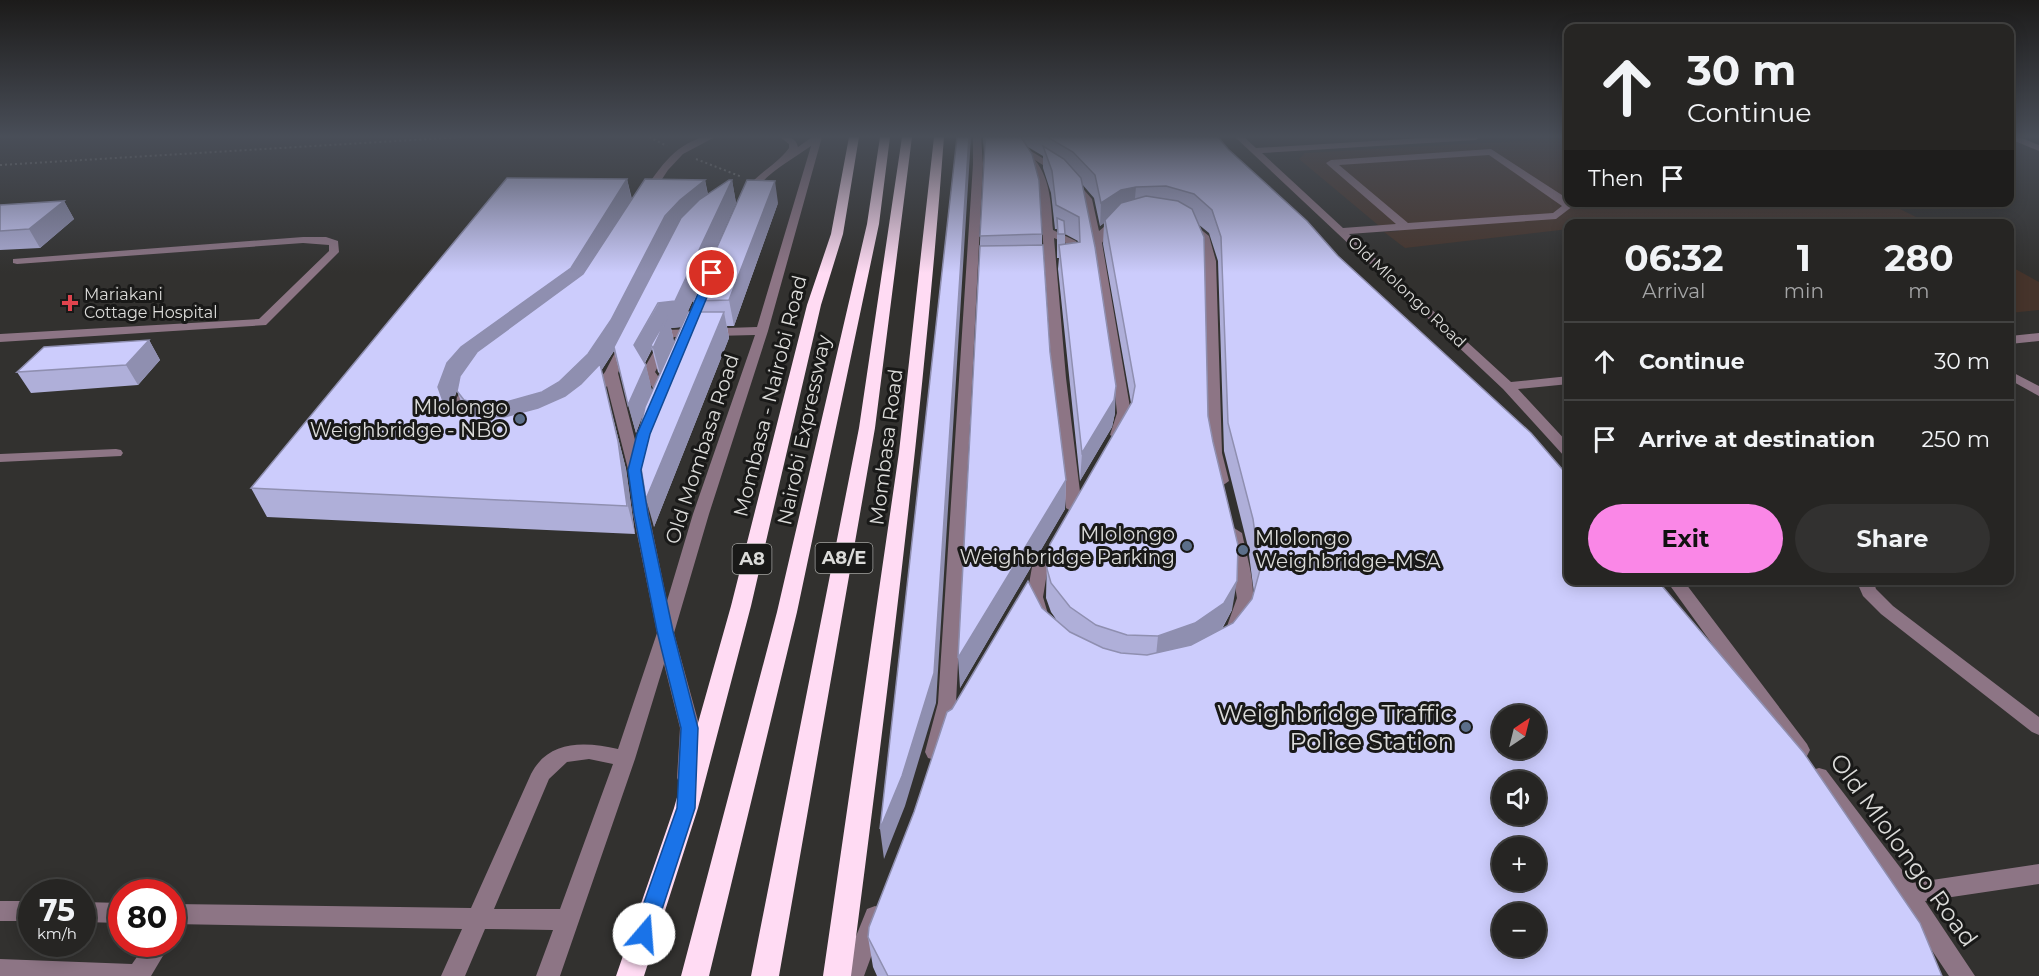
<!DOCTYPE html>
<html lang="en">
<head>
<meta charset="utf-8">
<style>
	body { margin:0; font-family:Montserrat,sans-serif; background:#323130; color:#f1f3f6; height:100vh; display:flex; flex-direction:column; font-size:22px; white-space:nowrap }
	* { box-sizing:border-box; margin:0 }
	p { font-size:20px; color:#a4a5a6 }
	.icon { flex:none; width:33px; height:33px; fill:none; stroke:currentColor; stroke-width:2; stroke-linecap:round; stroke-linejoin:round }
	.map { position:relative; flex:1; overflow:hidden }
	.details { position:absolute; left:1564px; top:219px; width:450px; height:366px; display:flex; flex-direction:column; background:#262523; border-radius:12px; box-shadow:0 3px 15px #0003,0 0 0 2px #424241 }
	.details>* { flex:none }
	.banner { position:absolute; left:1564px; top:24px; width:450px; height:183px; border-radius:12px; box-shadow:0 3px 15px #0003,0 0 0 2px #424241; background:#262523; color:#f1f3f6; overflow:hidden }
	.needle { width:39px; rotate:35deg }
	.controls { position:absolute; left:1492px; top:705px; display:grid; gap:12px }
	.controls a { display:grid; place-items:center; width:54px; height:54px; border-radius:50%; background:#262523; box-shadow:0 3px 15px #0003,0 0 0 2px #424241; font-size:30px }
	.speed { position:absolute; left:18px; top:879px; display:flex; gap:12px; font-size:30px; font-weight:700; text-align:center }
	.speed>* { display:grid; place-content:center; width:78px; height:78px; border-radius:50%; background:#262523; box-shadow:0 3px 15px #0003,0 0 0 2px #424241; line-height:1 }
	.speed small { font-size:15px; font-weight:400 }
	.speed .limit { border:9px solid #d22; background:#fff; color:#111 }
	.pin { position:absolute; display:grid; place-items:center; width:51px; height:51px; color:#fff; margin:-26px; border:3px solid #fff; border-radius:50%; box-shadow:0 2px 6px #0007 }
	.me { position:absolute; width:66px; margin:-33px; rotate:18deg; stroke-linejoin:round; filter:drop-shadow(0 0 4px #0008) }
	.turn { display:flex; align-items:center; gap:21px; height:126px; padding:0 24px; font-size:27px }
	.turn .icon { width:78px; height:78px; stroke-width:2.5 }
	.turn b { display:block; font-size:42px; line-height:51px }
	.then { display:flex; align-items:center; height:57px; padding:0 24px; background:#0003; gap:12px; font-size:22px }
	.eta { display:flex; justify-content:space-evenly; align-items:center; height:102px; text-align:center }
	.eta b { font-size:36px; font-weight:700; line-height:42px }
	.primary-button { display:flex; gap:12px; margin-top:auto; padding:12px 24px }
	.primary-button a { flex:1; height:69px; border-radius:36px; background:#fa87e7; color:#111; font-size:24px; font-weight:700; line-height:69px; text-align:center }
	.primary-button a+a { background:#323130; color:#f1f3f6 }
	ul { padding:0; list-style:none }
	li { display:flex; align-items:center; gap:18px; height:78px; padding:0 24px; border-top:2px solid #424241 }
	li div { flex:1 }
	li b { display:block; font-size:22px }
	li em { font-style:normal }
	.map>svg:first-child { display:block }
	.industrial { fill:#46342b }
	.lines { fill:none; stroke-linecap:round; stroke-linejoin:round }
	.path { stroke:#7c7c7a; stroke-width:2; stroke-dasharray:2 3; stroke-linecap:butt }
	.minor { fill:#8d7585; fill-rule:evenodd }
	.highway { fill:#ffdbf3; fill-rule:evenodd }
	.wall { fill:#afafd9; fill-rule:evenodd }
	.shaded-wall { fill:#8f8fb0 }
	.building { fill:#ccccfc; stroke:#8f8fb0; stroke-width:1.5; fill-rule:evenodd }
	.route { fill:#1a73e8; stroke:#114b97; stroke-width:1.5 }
	.health-dot { fill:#e0444e; stroke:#191918; stroke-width:2 }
	.service-dot { fill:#5c6f8a; stroke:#191918; stroke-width:2 }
	.labels { text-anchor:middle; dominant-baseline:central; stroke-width:6; stroke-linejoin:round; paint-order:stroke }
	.far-street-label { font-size:16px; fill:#dbdbd9; stroke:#191918 }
	.far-poi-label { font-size:16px; fill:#dbdbd9; stroke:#191918; text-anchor:start }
	.shield { fill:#191918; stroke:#a1a19f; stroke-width:1.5 }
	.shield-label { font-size:18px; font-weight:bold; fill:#dbdbd9 }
	.street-label { font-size:20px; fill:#dbdbd9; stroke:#191918 }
	.poi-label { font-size:20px; fill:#dbdbd9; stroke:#191918; text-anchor:end }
	.near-poi-label { font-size:24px; fill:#dbdbd9; stroke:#191918; text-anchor:end }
	.near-street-label { font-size:24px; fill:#dbdbd9; stroke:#191918 }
</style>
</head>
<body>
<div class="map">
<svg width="2039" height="976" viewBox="0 0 2039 976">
	<rect width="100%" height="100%" fill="#32312f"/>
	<path class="industrial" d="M1569,138V202L1888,203L1928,223L1642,224L1638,221L1569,224V229L1405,248L1384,232L1399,231L1394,225H1378L1299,159L1305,153Z
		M2010,266L2039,282V310L2010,313Z"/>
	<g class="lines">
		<path class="path" d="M649,137L667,146
			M696,159L742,177
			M0,165L462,137"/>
		<path class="minor" d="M703,137H715L683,154L668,170L649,199H641L640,197C657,172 672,146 703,137Z
			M780,137C788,137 796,137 798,147L812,137H822L768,331L709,514L674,633L700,728L697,778L694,784L687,786L680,784L677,778L680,728L664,664L635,759L560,976H536L553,930L485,929L465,976H441L462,929L172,924V904L471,908L531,774C549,739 586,742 618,749L657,633L633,514L628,469L607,386L597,399L592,400L585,396L605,372L621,341H629L631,344L618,373L635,440L638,431L643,430L650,434L642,470L649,514L667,601L693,514L755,335L674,337L655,372L669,391L667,394H657L642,372L666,330L757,327L811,146C787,163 764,174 749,199L740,197C755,173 774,168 789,148V144ZM589,759L613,764L560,909H494L549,779L567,762Z
			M973,137H981L983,164L956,703L945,752L942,758L935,760L928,758L925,752L938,703L973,164Z
			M997,137H1007L1071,175L1092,199L1099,231L1116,217L1125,219L1110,230L1102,243L1131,413L1124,435L1117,439L1110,435L1117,413L1115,394L1096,271L1082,200L1065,179L1035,160C1051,180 1051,206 1053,230L1076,241L1079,263L1073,266L1067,263L1066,243L1054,238L1066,378L1082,508L1074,513L1066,508L1052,378L1040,195L1033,170L1022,153Z
			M1235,137H1244L1256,148L1439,137H1480L1476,140L1262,153L1343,228L1396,224L1328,165L1326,163L1331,160L1491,149L1565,197L1573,206L1556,219L1349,234L1511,382L1569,376V384L1518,389L1569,444V457L1564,456L1503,389ZM1489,155L1562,206L1553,213L1408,223L1339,165Z
			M2010,137H2019L2039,145V151L2010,139Z
			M1193,223L1209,236L1216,261L1222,453L1229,481L1222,486L1215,481L1208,453L1204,261L1199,237L1188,226Z
			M303,237H326L338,241L339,252L266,325L0,342V334L259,319L329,251V245L303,243L17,264L13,263V259Z
			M2039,333V341L2010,344V336Z
			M2010,371L2039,386V396L2010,380Z
			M471,382L478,386C467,401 461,413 472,430L465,434L458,430L451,413L454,402L466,383Z
			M116,449L121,450L123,453L121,456L0,462V454Z
			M1234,528L1242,533C1246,553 1254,577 1253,598C1253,612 1247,639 1229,633L1226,629L1237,598L1226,533Z
			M1040,562L1046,563L1048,567L1043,597L1048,614L1045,618H1033C1024,602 1029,585 1032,567L1034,563Z
			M1666,580H1683L1807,744L1810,750L1807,756L1800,758L1793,756Z
			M1856,580H1873L1876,589L1893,606L2039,717V735L2032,732L1881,614L1863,596Z
			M1819,768L1826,770L1912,883L2039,864V884L1925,901L1975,976H1949L1899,901L1812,782L1809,776L1812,770Z
			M0,901H32V921H0Z
			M82,902L122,903V923L82,922Z
			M875,906L883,909L886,916L864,976H840L867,909Z
			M146,944H170L151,976H0V959L132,964Z"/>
		<path class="highway" d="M849,137H859L843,234L821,305L751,606L698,808L644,976H616L674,808L731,606L807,305L831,234Z
			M880,137H890L879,224L797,612L709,976H681L777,612L867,224Z
			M902,137H912L875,428L779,976H751L859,428Z
			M934,137H944C923,418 887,697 851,976H823L899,452Z"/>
	</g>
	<path class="wall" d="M983,137H1218L1942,976H877L873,967L868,937L952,709L1042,608L1056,619L1051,612L1046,598L1047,556L1131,403L1103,244L1104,223L1100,226L1094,198L1082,184L1115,413L1112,427L1080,481L1058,269L1059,258H1057V229H1055L1051,193L1043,168V156L1028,147L1042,234V245L1050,352L1066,480L1065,509L960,688L984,153ZM1198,224L1209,233L1218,261L1224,451L1248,547L1254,593L1252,599L1233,623L1222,629L1232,610L1208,416ZM1065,234L1078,241V242L1065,244Z
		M627,179L632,199L705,180L708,194L732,180L736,203L681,327L671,328L674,342L660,374L658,372L652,349L645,363L652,391L696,312L693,301L778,203L734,326H727L729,338L654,527L644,411L636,433L614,351L601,371L626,469L635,534L267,517L251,488ZM458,388L457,391L466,415L457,412L451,407Z
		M64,201L74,219L40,248L0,250V205Z
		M149,340L160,360L138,385L31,393L17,372Z"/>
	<path class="shaded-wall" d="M969,137H971L936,703L905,806L884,859L880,829Z
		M627,179L632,202L577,292L470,373L457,390L448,414L438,387L447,363L461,347Z
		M705,180L709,203L601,371L626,469L635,534L596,380L509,431L499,404L680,200Z
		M732,180L736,203L681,327L671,328L674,342L660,374L653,348L651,345L652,349L640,371L634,345Z
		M775,181L778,203L734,326L729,300Z
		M1136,187L1134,209L1105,220L1104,223L1100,226L1101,203L1121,190Z
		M64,201L74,219L40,248L29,229Z
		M724,312L729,338L654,527L646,499Z
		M149,340L160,360L138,385L126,365Z
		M646,365L652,391L636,433L628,405Z
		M1116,386L1115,413L1112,427L1080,481L1082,453Z
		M1066,480L1065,509L960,688L958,658Z
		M1237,581L1232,610L1219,633L1155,666L1158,636Z"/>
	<path class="building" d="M957,137H969L934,673L902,776L880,829Z
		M984,137H1021L1032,154L1039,180L1042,234L980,236L985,142Z
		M1047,137H1218L1228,149L1307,221L1338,256L1531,433L1569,477V580H1657L1804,753L1920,923L1942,976H888L868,937L869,927L914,812L947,712L952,709L1028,581L1042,608L1070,632L1103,648L1121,653L1147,655L1191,645L1233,623L1252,599L1260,570L1253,519L1228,423L1221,237L1212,210L1194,194L1166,186L1136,187L1121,190L1101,203L1095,175L1073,152ZM1503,716H1536V748H1503ZM1503,782H1536V814H1503ZM1503,848H1536V880H1503ZM1503,914H1536V946H1503Z
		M1043,146L1064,159L1081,178L1095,247L1116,386L1114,400L1082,453L1059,245L1080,242L1079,217L1056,205L1052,171Z
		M507,178L627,179L571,268L461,347L447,363L438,387L443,401L457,412L471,416L504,417L538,408L565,396L581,384L600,364L618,441L627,506L251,488Z
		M645,179L705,180L680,200L665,216L611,320L588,354L559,382L542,392L499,404H479L464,400L457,391L460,376L477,352L583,274Z
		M729,180H732L675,301L658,303L634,345L646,365L628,405L614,347L681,218L699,200Z
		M747,180L775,181L729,300L693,301Z
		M1146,196L1178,201L1192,209L1204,237L1208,416L1213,442L1238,545L1237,581L1224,603L1195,623L1158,636L1127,635L1096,625L1070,607L1051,583L1047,569V556L1050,544L1132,402L1135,386L1105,220L1121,203Z
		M64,201L29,229L0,231V205Z
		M1057,218L1064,221L1065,234H1058Z
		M1043,245L1050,352L1066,480L958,658L980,246Z
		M688,312H724L646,499L637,442L645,407Z
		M668,316L653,348L651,345Z
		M149,340L126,365L17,372L44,347Z"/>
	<linearGradient id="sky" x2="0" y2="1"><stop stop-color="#1c1b1a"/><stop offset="0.5" stop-color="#494e58"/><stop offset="1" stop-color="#494e58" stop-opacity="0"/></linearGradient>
	<rect width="2039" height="273" fill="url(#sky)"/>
	<path class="route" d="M712,270L717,273L650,434L641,470L648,514L673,631L698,728L695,808L654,934L651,941L644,944L636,941L633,934L677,808L681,728L657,631L634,514L628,470L637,434L707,273Z"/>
	<path class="health-dot" d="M67 294h6v6h6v6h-6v6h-6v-6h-6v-6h6z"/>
	<g class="service-dot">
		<circle cx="520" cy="419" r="6"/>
		<circle cx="1187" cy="546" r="6"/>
		<circle cx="1243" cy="550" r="6"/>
		<circle cx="1466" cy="727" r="6"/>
	</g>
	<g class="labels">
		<g class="far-street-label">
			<text transform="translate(1407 292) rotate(43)">Old Mlolongo Road</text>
		</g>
		<g class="far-poi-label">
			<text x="84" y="294">Mariakani<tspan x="84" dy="18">Cottage Hospital</tspan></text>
		</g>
		<g class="shield">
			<rect x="815.5" y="543" width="57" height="30" rx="4.5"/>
			<rect x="732.5" y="544" width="39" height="30" rx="4.5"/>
		</g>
		<g class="shield-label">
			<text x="844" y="558">A8/E</text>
			<text x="752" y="559">A8</text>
		</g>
		<g class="street-label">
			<text transform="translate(770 396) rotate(-76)">Mombasa - Nairobi Road</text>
			<text transform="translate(804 430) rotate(-78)">Nairobi Expressway</text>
			<text transform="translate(886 447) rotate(-83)">Mombasa Road</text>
			<text transform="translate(702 449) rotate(-72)">Old Mombasa Road</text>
		</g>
		<g class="poi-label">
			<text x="508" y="407">Mlolongo<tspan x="508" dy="23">Weighbridge - NBO</tspan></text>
			<text x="1175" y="534">Mlolongo<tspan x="1175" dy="23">Weighbridge Parking</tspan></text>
			<text x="1255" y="538" text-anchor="start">Mlolongo<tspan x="1255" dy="23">Weighbridge-MSA</tspan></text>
		</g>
		<g class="near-poi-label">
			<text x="1454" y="713">Weighbridge Traffic<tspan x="1454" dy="28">Police Station</tspan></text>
		</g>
		<g class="near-street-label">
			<text transform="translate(1904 850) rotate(54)">Old Mlolongo Road</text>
		</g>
	</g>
</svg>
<div class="controls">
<a><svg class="needle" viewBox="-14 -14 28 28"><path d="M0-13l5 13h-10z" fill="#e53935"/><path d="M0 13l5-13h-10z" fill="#a4a5a6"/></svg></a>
<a><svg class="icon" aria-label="sound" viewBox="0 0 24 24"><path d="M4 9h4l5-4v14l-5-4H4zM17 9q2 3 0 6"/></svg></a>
<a>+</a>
<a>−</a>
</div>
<div class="speed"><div>75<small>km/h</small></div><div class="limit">80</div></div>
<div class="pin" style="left:712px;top:273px;background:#d93025"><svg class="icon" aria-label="arrive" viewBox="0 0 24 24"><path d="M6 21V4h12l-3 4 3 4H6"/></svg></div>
<svg class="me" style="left:644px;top:934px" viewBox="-20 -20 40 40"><circle r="19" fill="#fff"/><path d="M0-13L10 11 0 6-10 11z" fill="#1a73e8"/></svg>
<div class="banner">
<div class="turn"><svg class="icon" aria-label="ahead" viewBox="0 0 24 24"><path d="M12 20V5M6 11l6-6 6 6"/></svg><div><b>30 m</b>Continue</div></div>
<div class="then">Then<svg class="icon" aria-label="arrive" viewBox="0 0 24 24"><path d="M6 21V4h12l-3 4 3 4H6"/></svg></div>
</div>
<section class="details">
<div class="eta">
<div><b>06:32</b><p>Arrival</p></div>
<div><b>1</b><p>min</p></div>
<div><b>280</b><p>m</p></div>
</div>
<ul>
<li><svg class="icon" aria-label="ahead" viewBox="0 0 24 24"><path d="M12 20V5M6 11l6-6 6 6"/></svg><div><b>Continue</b></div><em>30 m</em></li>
<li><svg class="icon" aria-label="arrive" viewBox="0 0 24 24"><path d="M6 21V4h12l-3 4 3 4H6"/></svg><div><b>Arrive at destination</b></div><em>250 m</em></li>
</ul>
<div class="primary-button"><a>Exit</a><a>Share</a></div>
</section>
</div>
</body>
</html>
